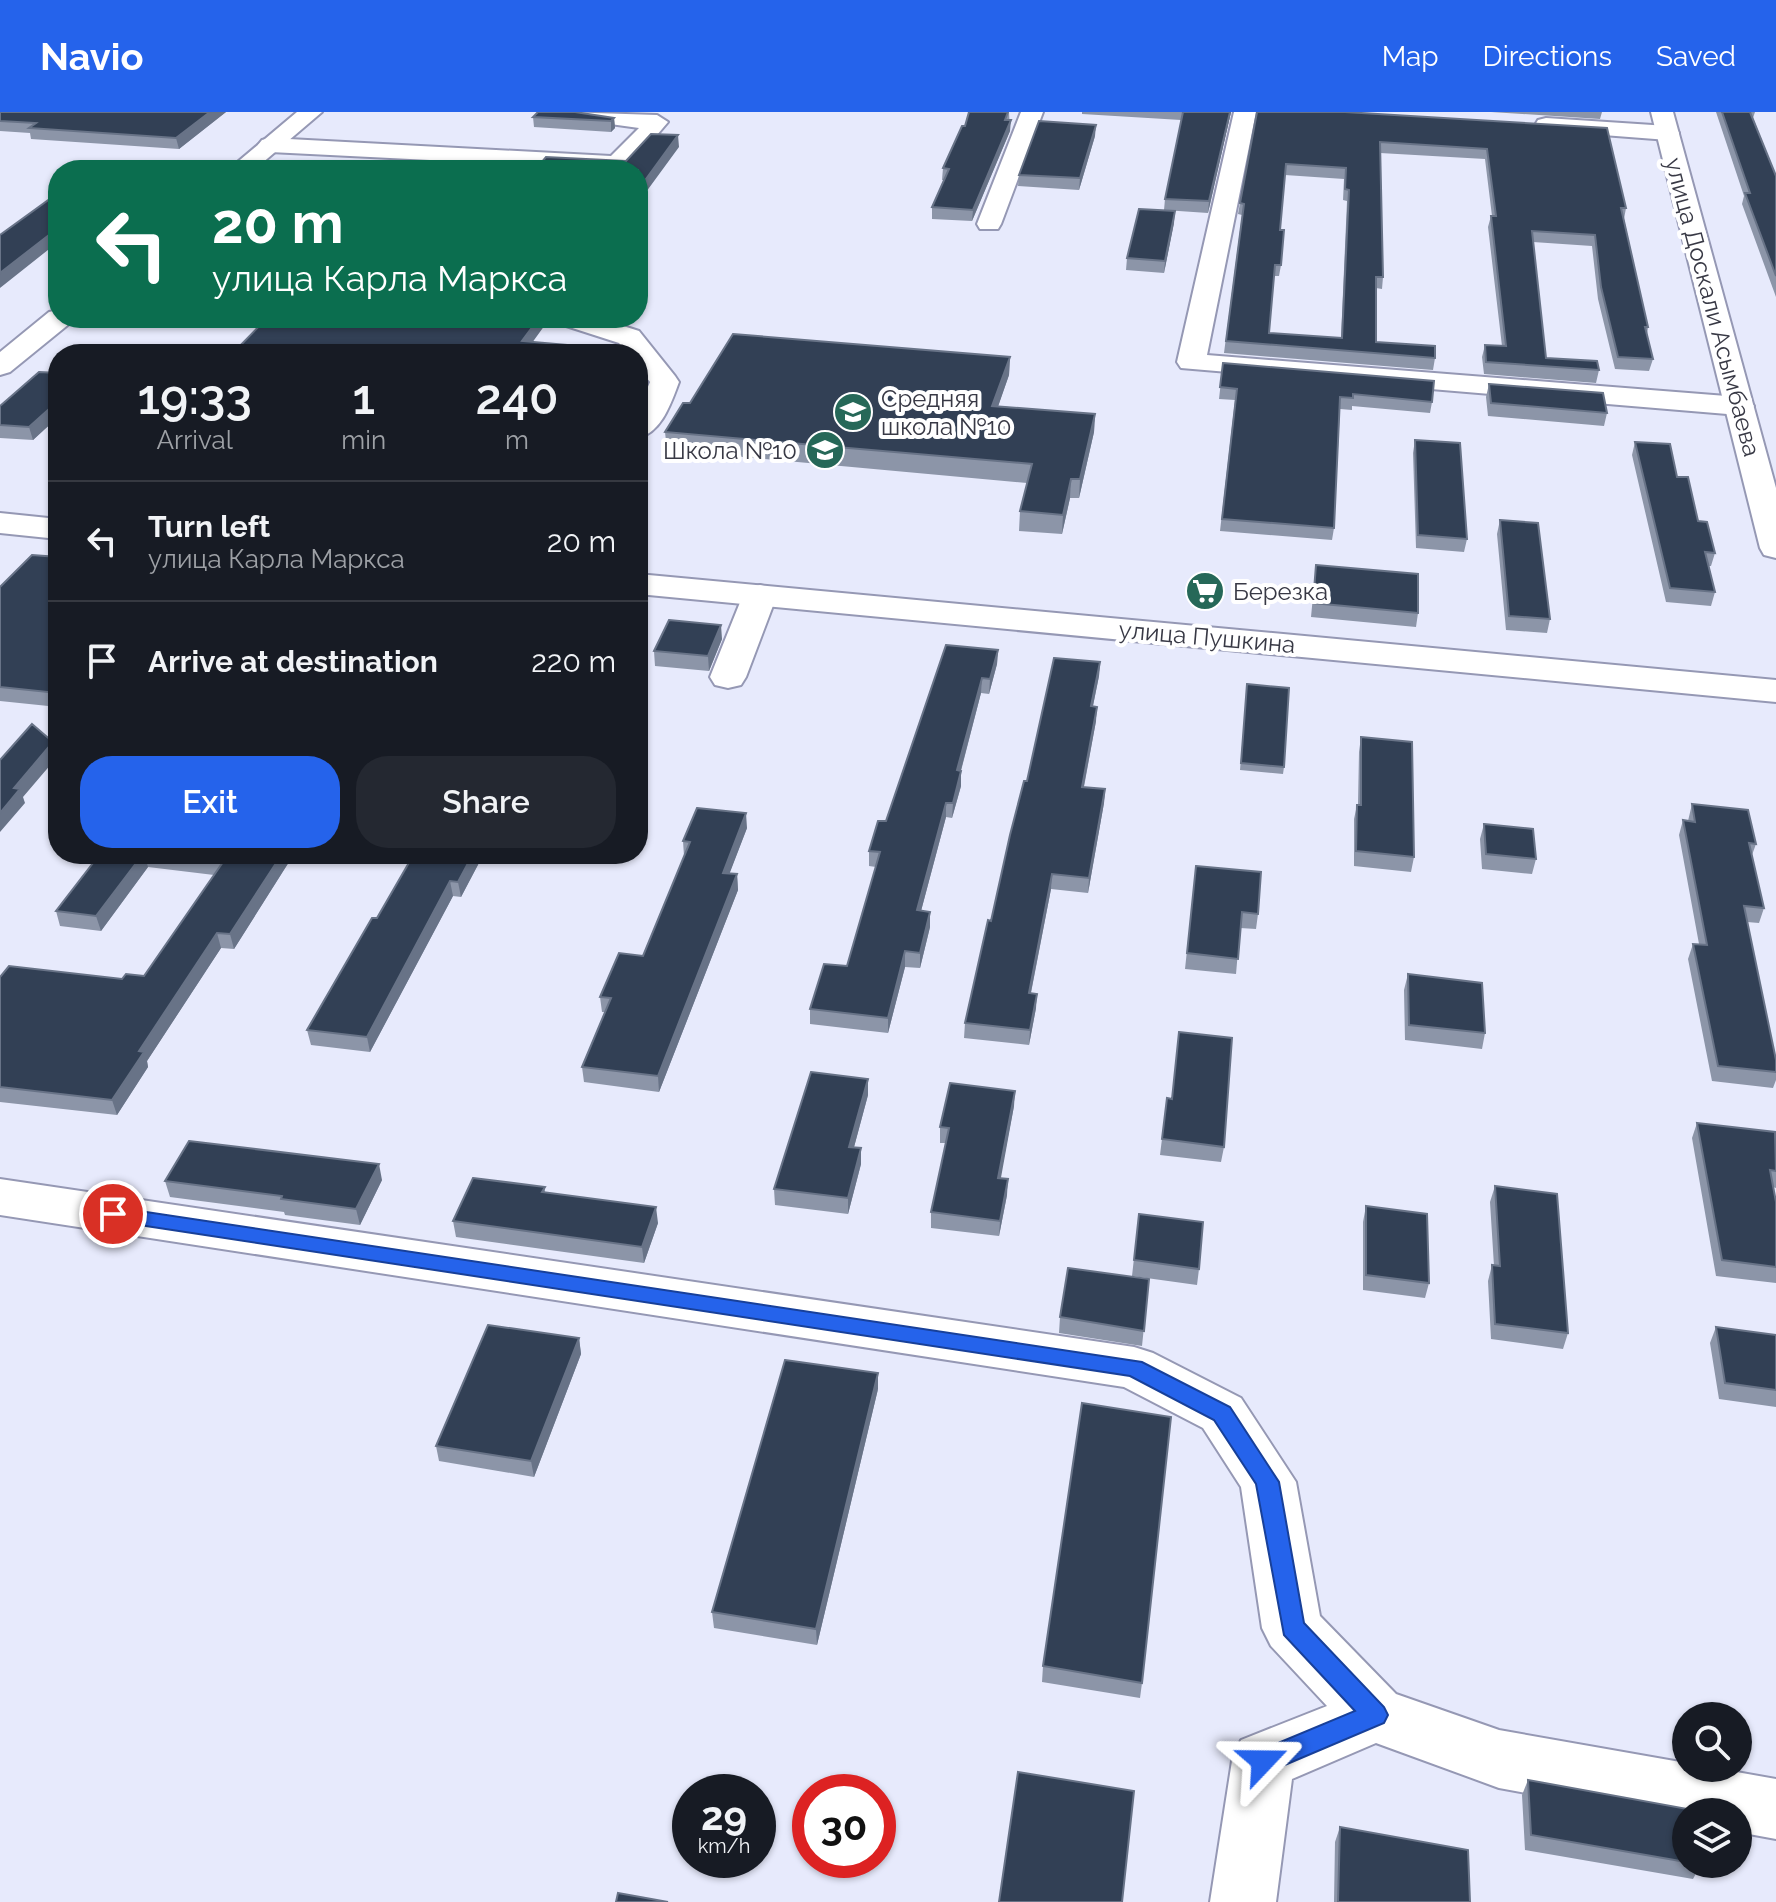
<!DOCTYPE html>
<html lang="en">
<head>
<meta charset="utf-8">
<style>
	body { margin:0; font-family:Raleway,sans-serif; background:#242831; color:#f1f3f6; height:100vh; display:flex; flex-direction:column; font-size:30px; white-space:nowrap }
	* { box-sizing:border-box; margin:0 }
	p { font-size:26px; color:#9ea1a6 }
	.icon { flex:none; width:44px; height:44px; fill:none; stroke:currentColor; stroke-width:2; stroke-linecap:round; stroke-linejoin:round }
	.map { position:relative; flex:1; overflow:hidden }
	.details { position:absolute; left:48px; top:232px; width:600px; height:520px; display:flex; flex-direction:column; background:#171b24; border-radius:32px; box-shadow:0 2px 6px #0004 }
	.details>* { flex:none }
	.top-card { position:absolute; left:48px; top:48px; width:600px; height:168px; border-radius:32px; box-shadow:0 2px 6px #0004; background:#0b6e4f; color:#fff; overflow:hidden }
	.controls { position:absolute; left:1672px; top:1590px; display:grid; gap:16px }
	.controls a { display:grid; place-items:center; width:80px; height:80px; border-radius:50%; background:#171b24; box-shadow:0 2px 6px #0004; font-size:40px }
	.speed { position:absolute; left:672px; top:1662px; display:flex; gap:16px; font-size:40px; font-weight:700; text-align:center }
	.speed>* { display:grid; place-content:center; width:104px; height:104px; border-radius:50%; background:#171b24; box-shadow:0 2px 6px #0004; line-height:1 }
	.speed small { font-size:20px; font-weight:400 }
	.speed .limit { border:12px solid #d22; background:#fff; color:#111 }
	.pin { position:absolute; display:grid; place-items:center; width:68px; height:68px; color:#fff; margin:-34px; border:4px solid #fff; border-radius:50%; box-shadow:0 2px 8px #0007 }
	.me { position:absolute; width:88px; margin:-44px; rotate:67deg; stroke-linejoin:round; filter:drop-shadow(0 0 6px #0008) }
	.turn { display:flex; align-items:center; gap:28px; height:168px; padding:0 32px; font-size:36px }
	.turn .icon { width:104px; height:104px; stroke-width:2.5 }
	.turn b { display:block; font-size:56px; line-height:68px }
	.eta { display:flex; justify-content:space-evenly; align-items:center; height:136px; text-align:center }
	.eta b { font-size:48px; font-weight:600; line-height:56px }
	.cta { display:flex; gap:16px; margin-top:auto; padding:16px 32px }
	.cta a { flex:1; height:92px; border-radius:32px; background:#2563eb; color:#fff; font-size:32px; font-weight:600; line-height:92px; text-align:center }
	.cta a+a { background:#242831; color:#f1f3f6 }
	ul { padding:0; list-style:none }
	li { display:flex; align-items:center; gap:24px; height:120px; padding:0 32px; border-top:2px solid #363941 }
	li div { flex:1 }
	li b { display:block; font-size:30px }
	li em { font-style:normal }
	header { display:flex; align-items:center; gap:48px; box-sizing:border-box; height:112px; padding:0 40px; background:#2563eb; color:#fff }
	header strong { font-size:38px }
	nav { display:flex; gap:44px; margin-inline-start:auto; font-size:28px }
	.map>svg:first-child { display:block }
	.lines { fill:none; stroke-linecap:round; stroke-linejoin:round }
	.street-casing { stroke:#9598b4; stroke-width:4 }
	.secondary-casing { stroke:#9598b4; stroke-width:4 }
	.street { fill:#fff; fill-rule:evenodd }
	.secondary { fill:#fff; fill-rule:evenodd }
	.wall { fill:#8c95a8; fill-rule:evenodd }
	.shaded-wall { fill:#687387 }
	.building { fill:#324055; stroke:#687387; stroke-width:2; fill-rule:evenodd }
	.route { fill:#2563eb; stroke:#184099; stroke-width:2 }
	.labels { text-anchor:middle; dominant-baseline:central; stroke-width:8; stroke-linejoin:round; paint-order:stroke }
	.far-street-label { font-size:24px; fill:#383945; stroke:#fff }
	.far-poi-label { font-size:24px; fill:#383945; stroke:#fff; text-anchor:start }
</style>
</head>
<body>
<header>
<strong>Navio</strong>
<nav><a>Map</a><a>Directions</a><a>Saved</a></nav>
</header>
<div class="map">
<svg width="1776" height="1790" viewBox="0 0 1776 1790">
	<rect width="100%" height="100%" fill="#e7eafc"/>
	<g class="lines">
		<g class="street-casing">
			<path id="street" d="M563,0L657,3L668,10L627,58L270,40L262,38L258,33L262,28L270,26L611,44L639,16L574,7Z
				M1021,0H1043L1001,112L998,117H980L977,112Z
				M1234,0H1256L1207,243L1739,285L1749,288L1754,294L1749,300L1739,303L1181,256L1177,250Z
				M1546,6L1668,14L1676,16L1679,21L1676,26L1668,28L1538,18L1535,13L1538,8Z
				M556,206H598L639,219L675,264L679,270C671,291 662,320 638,326V298L650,270L638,255V242H628L619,231L560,212Z
				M760,473L772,476L777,483L746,565L741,573L728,576L715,573L710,565L743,483L748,476Z
				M0,1067L1134,1235L1153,1241L1241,1286L1296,1370L1320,1504L1396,1582L1499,1618L1686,1651V1656H1714L1776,1667V1727L1738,1720V1700H1686V1710L1499,1676L1376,1631L1292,1667L1276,1790H1210L1232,1649L1241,1628L1327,1594L1271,1534L1262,1516L1241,1375L1203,1316L1124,1275L0,1103Z"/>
		</g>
		<g class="secondary-casing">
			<path id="secondary" d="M297,0H322L254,58H228Z
				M1651,0H1673L1776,376V446L1764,443L1760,436Z
				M58,198V206H73L69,212L10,260L0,263V240L49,200Z
				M0,401L58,407V427L0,421Z
				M638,462L1776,568V590L638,482Z"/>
		</g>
		<use href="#street" class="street"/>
		<use href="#secondary" class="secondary"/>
	</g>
	<path class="wall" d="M0,0H226L179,37L31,27L30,21L0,19Z
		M1009,0L1010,19L972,109L932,107V95L944,68H942L943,56L965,14Z
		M1082,0H1231L1208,101L1164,98L1165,87L1181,8L1082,2Z
		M1257,0L1607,16L1626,96L1624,107L1648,215L1647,223L1653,247L1649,259L1615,257L1598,187L1592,134L1533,130L1546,246L1599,258L1596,271L1484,262L1482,245L1485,233L1502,234L1488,115L1491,104H1492L1485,47L1380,41L1383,165L1382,177L1376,176V230L1435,246L1433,258L1224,241L1242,103L1238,102L1240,91ZM1285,63L1344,67L1343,88L1347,89L1341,226L1269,221L1274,164H1279L1281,153L1280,118Z
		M1491,0H1602L1600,7Z
		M1716,0H1755L1753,6L1776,64V185L1742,92L1744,84Z
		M533,5L614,6L615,16L611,20L534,15Z
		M1095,24L1079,78L1018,74L1019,63Z
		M1174,111L1164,161L1126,158L1127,146Z
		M1010,245L1009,263L998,294L1095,302L1094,320L1079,386H1070L1062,422L1019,419L1020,399L1027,371L667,338L665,320L690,291Z
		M1223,251L1432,290L1430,301L1352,294V298L1340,297L1334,416L1332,428L1220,419L1235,288L1219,287Z
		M58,261V305L33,328L0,326V294Z
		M1489,272L1607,301L1604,314L1488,304L1486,285Z
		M1415,328L1467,427L1464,440L1416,436L1413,341Z
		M1635,330L1677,365L1715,441L1711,454H1709L1715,480L1711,494L1666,490L1632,343Z
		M1500,408L1550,507L1547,521L1506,518L1497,422Z
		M58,445V595L0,589V475Z
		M1316,453L1418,501L1416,515L1311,505Z
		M722,527L709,559L655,554L654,539Z
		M998,538L997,552L989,582L981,581L961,659V674L952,706L946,705L921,799L930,815L920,856L905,855L888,921L810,912V897L847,854L876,755L869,754V739L886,709Z
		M1100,550L1099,564L1093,594L1096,609L1084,675L1105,677L1104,691L1088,781L1051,777L1031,881L1036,896L1029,933L964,926L965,911L1027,669Z
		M1247,572L1284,655L1283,662L1240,658Z
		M1361,625L1414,745L1411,760L1354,754V707L1357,693H1358L1359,640Z
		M1692,692L1756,732L1752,743L1764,796L1759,811L1747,810L1776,948V968L1773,976L1712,969L1688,847L1693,832H1699L1679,723L1683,708L1688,709Z
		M1484,712L1536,747L1532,762L1482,757L1480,727Z
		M747,716L729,762H737L738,778L659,980L584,970L582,955L605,900H602L600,885L643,844L684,744L683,729Z
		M100,742H294L234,837L221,836L147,949L148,955L117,1003L0,990V865L122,867L144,864L214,763L148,755L101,819L60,814L56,799Z
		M414,742H480L481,747L461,785L453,784L370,940L311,933L307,918L377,806Z
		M1196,754L1258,802L1256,817L1240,816L1236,862L1185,857Z
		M1408,862L1485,921L1482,937L1405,928L1404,878Z
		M868,967V983L854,1035L861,1036V1052L848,1102L775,1093L774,1077Z
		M1167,986L1224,1035L1221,1050L1160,1043Z
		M1014,994L1000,1066L1007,1083L999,1124L931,1116V1100L946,1031H940V1015Z
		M1697,1011L1776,1024V1076L1773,1075L1776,1090V1171L1716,1164L1692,1026Z
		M382,1068L360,1113L285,1103L284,1100L170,1085L165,1069Z
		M1495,1074L1568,1221L1563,1237L1491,1227L1488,1169L1492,1153L1494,1154L1490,1090Z
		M545,1075V1081L658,1111L644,1151L456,1125L453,1109Z
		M1366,1094L1429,1171L1425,1186L1363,1178V1110Z
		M1139,1102L1199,1157L1197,1173L1132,1164Z
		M1149,1167L1142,1234L1059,1221L1060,1205Z
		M1716,1215L1776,1223V1295L1719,1287L1710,1231Z
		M579,1226L581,1242L534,1365L439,1349L436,1334Z
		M878,1277L817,1533L714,1516L712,1500Z
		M1043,1554L1142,1571L1140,1586L1042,1570Z
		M1528,1668L1686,1700V1752H1701L1693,1767L1525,1738L1522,1683Z
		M1340,1715L1470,1790H1334L1335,1730Z"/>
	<path class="shaded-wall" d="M210,0H226L179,37L176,26Z
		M1230,0H1231L1208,101L1209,89Z
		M614,6L615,16L611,20V9Z
		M1011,8L1010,19L972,109L973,98Z
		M1096,13L1095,24L1079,78L1080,66Z
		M678,23L679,35L638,91V78Z
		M1175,99L1174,111L1164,161L1165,149Z
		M58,116V130L0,176V161Z
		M539,206H550L524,242L522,229Z
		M580,234L581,242H575Z
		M1010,245L1009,263L992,312V294Z
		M58,289V305L33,328L29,315Z
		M1095,302L1094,320L1079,386L1080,367Z
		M1071,367L1070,386L1062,422L1063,403Z
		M721,513L722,527L709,559L708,544Z
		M998,538L997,552L989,582L990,567Z
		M1100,550L1099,564L1090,608L1091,594Z
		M982,566L981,581L957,673V658Z
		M1097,595L1096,609L1081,689L1082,675Z
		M53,630L58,644L23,685L25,691L0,720V701L14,676Z
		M961,659V674L952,706L953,691Z
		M1105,677L1104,691L1088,781L1089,766Z
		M946,691V705L917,814V798Z
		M746,701L747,716L724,776L723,761Z
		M143,742H144L148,755L101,819L96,804Z
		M282,742H294L234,837L230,822Z
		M472,742H480L481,747L461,785L458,770Z
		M737,762L738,778L659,980L658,964Z
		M1052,762L1051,777L1028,895L1029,881Z
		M450,769L453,784L370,940L367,925Z
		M930,800V815L920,856V841Z
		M217,821L221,836L147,949L148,955L117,1003L112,988L139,939Z
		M905,839V855L888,921V906Z
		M1037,882L1036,896L1029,933L1030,918Z
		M868,967V983L850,1050L849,1035Z
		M1015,979L1014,994L998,1082V1066Z
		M861,1036V1052L848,1102V1086Z
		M379,1052L382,1068L360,1113L356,1097Z
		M1008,1067L1007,1083L999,1124L1000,1109Z
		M656,1095L658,1111L644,1151L642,1135Z
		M579,1226L581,1242L534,1365L531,1349Z
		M878,1261V1277L817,1533L816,1517Z"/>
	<path class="building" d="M0,0H210L176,26L29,16L36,11L0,9Z
		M538,0H575L614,6L611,9L533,5Z
		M969,0H1008L1005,8H1011L973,98L932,95L949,57L943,56L962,14H965Z
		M1183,0H1230L1209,89L1165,87Z
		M1257,0H1345L1607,16L1626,96H1621L1648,215H1645L1653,247L1618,245L1601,175L1595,123L1532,119L1546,246L1597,249L1599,258L1486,250L1485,233L1506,234L1491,104H1496L1487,37L1380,30L1383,165H1376V230L1435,234V246L1226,229L1244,92L1240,91ZM1286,52L1346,56L1345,77L1349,78L1342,226L1269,221L1275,153H1281L1284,118H1280Z
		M1722,0H1750L1776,64V164L1745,81H1750Z
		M1039,9L1096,13L1080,66L1019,63Z
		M651,22L678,23L638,78V58H535L546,45L626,49Z
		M102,50L109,58H90Z
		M58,81V116L0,161V123Z
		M1139,97L1175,99L1165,149L1127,146Z
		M267,206H539L522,229L580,234L575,242H232Z
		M733,222L1010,245L992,294L1095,302L1080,367H1071L1063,403L1020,399L1032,352L665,320L683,291H690Z
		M1223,251L1434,269L1432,290L1353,282V286L1340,285L1334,416L1222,407L1237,277L1220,275Z
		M39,260L58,261V289L29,315L0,313V294Z
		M1489,272L1603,281L1607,301L1491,291Z
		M1415,328L1460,331L1467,427L1418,423Z
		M1635,330L1670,332L1677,365H1688L1698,409L1707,410L1715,441L1705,440L1715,480L1670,476Z
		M1500,408L1538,411L1550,507L1509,504Z
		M32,443L58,445L57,581L0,575V475Z
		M1316,453L1418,462V501L1313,491Z
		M669,508L721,513L708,544L654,539Z
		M946,533L998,538L990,567L982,566L957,658L961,659L953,691H946L917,798L930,800L920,841L905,839L888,906L810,897L824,852L847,854L880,740L869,739L878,709H886Z
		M1054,546L1100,550L1091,594L1097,595L1082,675L1105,677L1089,766L1052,762L1029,881L1037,882L1030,918L965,911L988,808L991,809L1010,723L1024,669H1027Z
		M1247,572L1289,576L1284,655L1241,651Z
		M32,612L53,630L14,676L20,677L0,701V648Z
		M1361,625L1412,630L1414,745L1356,739L1357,693H1361Z
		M1692,692L1748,698L1756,732L1749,731L1764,796L1744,794L1776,948V960L1718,954L1693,832L1707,833L1683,708L1695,710Z
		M697,696L746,701L723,761L737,762L658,964L582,955L611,886L600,885L619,841L643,844L690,730L683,729Z
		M1484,712L1533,717L1536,747L1486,742Z
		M100,742H143L96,804L56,799Z
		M158,742H282L230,822L217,821L139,939L144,940L112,988L0,975V865L9,854L122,867L126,862L144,864L223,750Z
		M414,742H473L458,770L450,769L367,925L307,918L372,806H377Z
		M1196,754L1261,760L1258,802L1242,800L1238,847L1187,841Z
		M1408,862L1482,871L1485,921L1409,913Z
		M1179,920L1232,926L1224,1035L1162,1027L1167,986L1172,987Z
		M811,960L868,967L849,1035L861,1036L848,1086L774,1077Z
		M950,971L1015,979L998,1066L1008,1067L1000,1109L931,1100L949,1016L940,1015Z
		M1697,1011L1775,1020L1776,1059L1770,1058L1776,1090V1155L1722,1148Z
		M189,1029L379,1052L356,1097L281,1087L282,1084L165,1069Z
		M473,1066L545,1075L542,1080L656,1095L642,1135L453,1109Z
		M1495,1074L1557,1082L1568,1221L1495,1212L1492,1153L1500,1154Z
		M1366,1094L1427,1102L1429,1171L1366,1163Z
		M1139,1102L1203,1110L1199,1157L1134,1148Z
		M1068,1156L1149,1167L1144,1219L1060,1205Z
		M488,1213L579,1226L531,1349L436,1334Z
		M1716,1215L1776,1223V1278L1725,1271Z
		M785,1248L878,1261L816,1517L712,1500Z
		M1082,1291L1171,1305L1142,1571L1043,1554Z
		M1018,1660L1134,1679L1122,1790H999Z
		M1528,1668L1693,1698V1700H1686V1750L1531,1723Z
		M1340,1715L1468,1738L1470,1790H1338Z
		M618,1781L668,1790H616Z"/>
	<path class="route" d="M113,1095L1142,1250L1230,1295L1279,1370L1304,1511L1384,1595L1388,1603L1384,1611L1273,1658L1263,1661L1254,1658L1250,1649L1254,1641L1355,1599L1284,1523L1256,1372L1214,1308L1130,1264L113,1109L106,1107L103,1102L106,1097Z"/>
	<defs>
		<g id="school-disc" transform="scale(2)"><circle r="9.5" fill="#266858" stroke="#fff"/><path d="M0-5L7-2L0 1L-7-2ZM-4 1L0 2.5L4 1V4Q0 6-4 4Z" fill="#fff"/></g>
		<g id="supermarket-disc" transform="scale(2)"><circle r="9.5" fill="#266858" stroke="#fff"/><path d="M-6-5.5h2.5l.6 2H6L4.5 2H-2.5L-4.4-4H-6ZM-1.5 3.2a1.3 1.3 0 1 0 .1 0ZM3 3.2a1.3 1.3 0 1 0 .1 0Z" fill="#fff"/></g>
	</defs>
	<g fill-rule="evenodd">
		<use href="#school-disc" x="853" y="300"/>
		<use href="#school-disc" x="825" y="338"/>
		<use href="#supermarket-disc" x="1205" y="479"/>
	</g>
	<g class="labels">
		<g class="far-street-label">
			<text transform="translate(1713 195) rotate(75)">улица Доскали Асымбаева</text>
			<text transform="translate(1207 525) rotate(5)">улица Пушкина</text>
		</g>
		<g class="far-poi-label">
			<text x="881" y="286">Средняя<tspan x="881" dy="28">школа №10</tspan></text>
			<text x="797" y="338" text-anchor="end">Школа №10</text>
			<text x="1233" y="479">Березка</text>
		</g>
	</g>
</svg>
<div class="controls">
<a><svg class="icon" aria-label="search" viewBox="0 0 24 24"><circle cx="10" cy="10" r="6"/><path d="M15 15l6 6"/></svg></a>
<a><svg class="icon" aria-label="layers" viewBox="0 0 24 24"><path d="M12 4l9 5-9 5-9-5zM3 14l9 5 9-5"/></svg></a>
</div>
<div class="speed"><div>29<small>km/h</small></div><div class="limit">30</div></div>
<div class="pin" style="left:113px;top:1102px;background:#d93025"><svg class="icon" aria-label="arrive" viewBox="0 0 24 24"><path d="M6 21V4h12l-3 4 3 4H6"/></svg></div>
<svg class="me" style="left:1263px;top:1649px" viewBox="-20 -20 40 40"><path d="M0-17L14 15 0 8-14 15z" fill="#2563eb" stroke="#fff" stroke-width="4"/></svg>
<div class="top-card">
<div class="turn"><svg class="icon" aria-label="left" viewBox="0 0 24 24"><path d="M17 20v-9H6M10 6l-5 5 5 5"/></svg><div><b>20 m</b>улица Карла Маркса</div></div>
</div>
<section class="details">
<div class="eta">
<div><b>19:33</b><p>Arrival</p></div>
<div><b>1</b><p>min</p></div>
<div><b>240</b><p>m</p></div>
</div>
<ul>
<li><svg class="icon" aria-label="left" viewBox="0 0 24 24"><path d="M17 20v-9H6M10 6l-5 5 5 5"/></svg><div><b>Turn left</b><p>улица Карла Маркса</p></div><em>20 m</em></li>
<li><svg class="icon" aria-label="arrive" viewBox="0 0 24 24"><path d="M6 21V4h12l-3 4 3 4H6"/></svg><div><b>Arrive at destination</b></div><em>220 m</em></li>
</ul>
<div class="cta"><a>Exit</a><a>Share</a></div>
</section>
</div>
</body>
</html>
